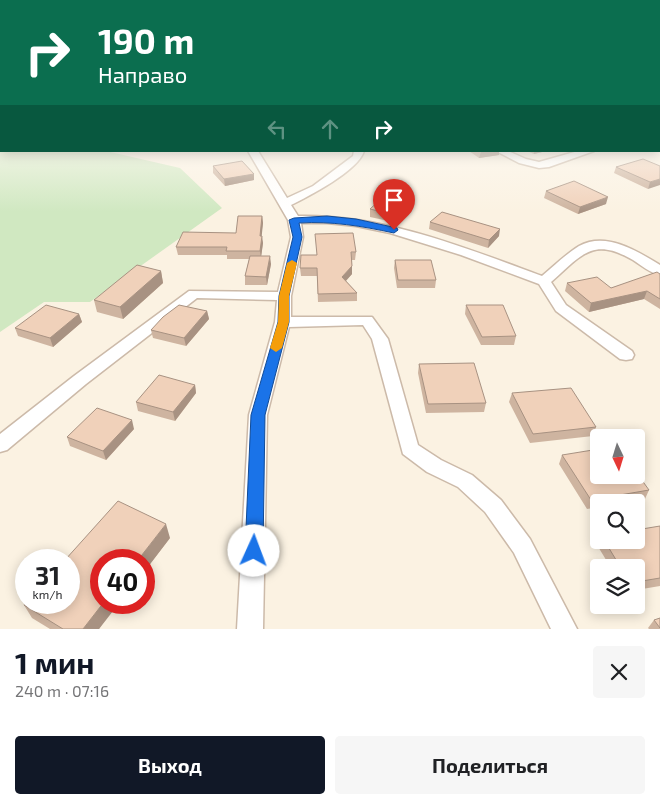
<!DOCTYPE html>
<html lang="ru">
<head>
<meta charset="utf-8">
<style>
	body { margin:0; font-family:"Exo 2",sans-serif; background:#f6f6f6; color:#202124; height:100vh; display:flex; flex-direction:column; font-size:19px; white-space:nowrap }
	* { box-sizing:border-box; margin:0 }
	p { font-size:16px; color:#757577 }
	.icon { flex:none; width:28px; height:28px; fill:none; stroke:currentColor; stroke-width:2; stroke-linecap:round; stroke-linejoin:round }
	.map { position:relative; height:629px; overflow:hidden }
	.details { display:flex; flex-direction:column; background:#fff; flex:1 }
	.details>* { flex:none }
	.guide { position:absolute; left:0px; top:0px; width:660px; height:152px; box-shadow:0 2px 12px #0003; background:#0b6e4f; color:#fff; overflow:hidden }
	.needle { width:32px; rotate:176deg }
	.fabs { position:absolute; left:590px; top:429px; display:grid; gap:10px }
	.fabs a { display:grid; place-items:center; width:55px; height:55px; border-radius:5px; background:#fff; box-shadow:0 2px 12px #0003; font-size:25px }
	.speed { position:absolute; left:15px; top:549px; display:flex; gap:10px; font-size:25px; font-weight:700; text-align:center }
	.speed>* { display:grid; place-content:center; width:65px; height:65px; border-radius:50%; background:#fff; box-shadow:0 2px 12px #0003; line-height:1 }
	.speed small { font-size:12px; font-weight:400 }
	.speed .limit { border:8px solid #d22; background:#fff; color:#111 }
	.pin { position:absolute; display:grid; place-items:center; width:42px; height:42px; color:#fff; margin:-51px -21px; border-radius:50% 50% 50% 0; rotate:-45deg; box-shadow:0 0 5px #0007 }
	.pin .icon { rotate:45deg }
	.me { position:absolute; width:55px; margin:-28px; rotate:2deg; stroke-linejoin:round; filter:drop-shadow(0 0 4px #0008) }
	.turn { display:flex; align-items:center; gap:18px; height:105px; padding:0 15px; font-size:22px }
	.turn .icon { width:65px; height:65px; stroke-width:2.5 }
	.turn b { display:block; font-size:35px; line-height:42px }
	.lanes { display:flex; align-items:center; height:48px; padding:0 15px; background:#0003; justify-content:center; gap:25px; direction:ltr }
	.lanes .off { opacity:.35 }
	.round { display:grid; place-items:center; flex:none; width:52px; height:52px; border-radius:5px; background:#f6f6f6 }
	.headline { display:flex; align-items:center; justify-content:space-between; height:85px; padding:0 15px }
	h1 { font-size:30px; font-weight:700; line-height:38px; color:#111827 }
	.primary-button { display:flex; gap:10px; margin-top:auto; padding:10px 15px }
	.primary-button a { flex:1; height:58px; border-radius:5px; background:#111827; color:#fff; font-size:20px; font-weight:700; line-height:58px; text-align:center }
	.primary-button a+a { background:#f6f6f6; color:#202124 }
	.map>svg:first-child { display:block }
	.green { fill:#d0e8c1 }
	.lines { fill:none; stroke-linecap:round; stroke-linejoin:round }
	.minor-casing { stroke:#ccbaa9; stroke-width:3 }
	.minor { fill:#fff; fill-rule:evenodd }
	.wall { fill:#ceb4a0 }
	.shaded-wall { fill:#a89282 }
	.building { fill:#f0d1ba; stroke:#a89282 }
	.route { fill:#1a73e8; stroke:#114b97 }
	.slow { fill:#f59e0b }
</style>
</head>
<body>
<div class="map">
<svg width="660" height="629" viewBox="0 0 660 629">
	<rect width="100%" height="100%" fill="#fbf2e2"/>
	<path class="green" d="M0,150L106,151L180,168L222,208L90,302H44L0,332Z"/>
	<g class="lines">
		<g class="minor-casing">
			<path id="minor" d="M0,138H1V144H0Z
				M248,151H258L287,198L313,186L353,156L354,151H364C358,171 309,196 291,205L298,216C383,214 463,247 542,276C554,266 566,254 579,246C606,231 637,251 660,265V275C650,273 641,265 633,260C592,236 581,256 551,282L566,305L632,351L634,355L632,359L626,360L620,359L556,311L539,284L461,255L390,233L356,226L327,223H301L303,237L291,296V317H372L388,339L418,445L441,460L472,475L501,500L530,539L577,629H551L514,553L485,512L458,487L427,472L403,454L372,339L363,325L289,327L267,415L263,629H237L249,415L275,322L277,300L197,298L86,384L7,450L0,452V434L74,376L189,291L278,292L291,237L288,220Z
				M496,151H508L526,159L539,162L578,151H594L549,167L539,168L519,163Z"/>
		</g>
		<use href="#minor" class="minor"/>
	</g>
	<path class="wall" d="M469,151H499V155L479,158Z
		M527,151H546L534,154Z
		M213,166L254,174V180L225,186L213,173Z
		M660,166L648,189L614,173L616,167Z
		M546,191L606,204L578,214L544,198Z
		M408,205V213L398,223L370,217V209Z
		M262,216L263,223L261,236L263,243L261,256L271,264L267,285H245V276L249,259H227V255H178L176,247L236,233Z
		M430,222L499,236L488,248L429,229Z
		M356,252L355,260H352V274L346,281L357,293V301L318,302L317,276H301L300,268L316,255Z
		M395,260L436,280L435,288H397L394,268Z
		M161,271L163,283L123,319L97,312L94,300Z
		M660,274V309L644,299L589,312L565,291L567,283L611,288Z
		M466,305L516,336L514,345H481L465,314Z
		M207,311L209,319L186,346L153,338L151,330Z
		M79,314L82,322L53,347L18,336L15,328Z
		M419,364L486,403L484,412L426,413L418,373Z
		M195,385L196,393L175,421L138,411L136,402Z
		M512,393L596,427L593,436L530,443L509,402Z
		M134,429L106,460L70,446L67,437Z
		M562,455L649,490L645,499L623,502H599V507L587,509L559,464Z
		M660,526V586L636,590V568H611L597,545L599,540H636Z
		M170,538L144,572V560L99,629H50L32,618L24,605Z
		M660,618V629H649L648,628L654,620Z"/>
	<path class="shaded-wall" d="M483,151H499V155L479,158L481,152Z
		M534,151H546L534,154Z
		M254,174V180L225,186L224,179Z
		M660,179V185L648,189L650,182Z
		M608,197L606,204L578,214L580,207Z
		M408,205V213L398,223L399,216Z
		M262,216L263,223L261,243L260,236Z
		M500,229L499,236L488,248L489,240Z
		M262,236L263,243L261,258L260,251Z
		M270,256L271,264L267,285L266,277Z
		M352,266V274L342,285V277Z
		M161,271L163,283L123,319L120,307Z
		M647,291L644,299L589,312L591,303Z
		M207,311L209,319L186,346L184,338Z
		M79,314L82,322L53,347L50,338Z
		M195,385L196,393L175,421L173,412Z
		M132,420L134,429L106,460L103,451Z
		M166,524L170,538L144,572V560H138Z
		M104,602H120L99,629H83Z"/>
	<path class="building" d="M643,159L660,166V179L650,182L616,167Z
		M242,161L254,174L224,179L213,166Z
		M574,181L608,197L580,207L546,191Z
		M381,199L408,205L399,216L370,209Z
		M442,212L500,229L489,240L430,222Z
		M238,216H262L260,236H262L260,251H226L227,247H176L183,232L236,233Z
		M353,233L356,252H351L352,266L342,277L357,293L318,294L317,268H300L301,255H317L315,234Z
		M250,256H270L266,277L245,276Z
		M395,260H431L436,280H398Z
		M137,265L161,271L120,307L94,300Z
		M657,272L660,274V299L647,291L591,303L567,283L597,277L611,288Z
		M46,305L79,314L50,338L15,328Z
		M179,305L207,311L184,338L151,330L163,317Z
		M466,305H503L516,336L482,337Z
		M474,363L486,403L428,404L419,364Z
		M159,375L195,385L173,412L136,402Z
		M571,388L596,427L533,434L512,393Z
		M97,408L132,420L103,451L67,437Z
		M599,449V475H636V472L649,490L591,500L562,455Z
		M118,501L166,524L138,560H101V602H104L83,629H63L24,605L26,602H69V560H65Z
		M660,526V578L636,582V568H621L604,540H636V530Z
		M660,618V628L654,620Z"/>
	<linearGradient id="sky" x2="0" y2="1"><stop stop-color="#94c4e6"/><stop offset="0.58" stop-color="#fdf9f2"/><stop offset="1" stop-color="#fdf9f2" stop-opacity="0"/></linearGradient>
	<rect width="660" height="212" fill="url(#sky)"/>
	<path class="route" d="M327,216L356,219L397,228L398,230L394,233C361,226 332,221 299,223L302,237L289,296V322L265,415L263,551L260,557L254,559L248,557L245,551L251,415L278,322L279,296L293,237L289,220L294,218Z"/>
	<path class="slow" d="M292,260L297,263L289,296V322L282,348L276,352L270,348L278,322L279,296L287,263Z"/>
</svg>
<div class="fabs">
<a><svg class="needle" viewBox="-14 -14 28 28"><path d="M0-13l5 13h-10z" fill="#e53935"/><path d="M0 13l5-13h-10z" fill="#757577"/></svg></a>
<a><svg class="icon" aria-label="search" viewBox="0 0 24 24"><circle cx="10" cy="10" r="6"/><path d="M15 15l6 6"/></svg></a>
<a><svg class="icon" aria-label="layers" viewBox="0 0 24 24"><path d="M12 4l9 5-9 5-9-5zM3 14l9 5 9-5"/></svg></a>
</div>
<div class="speed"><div>31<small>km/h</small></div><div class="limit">40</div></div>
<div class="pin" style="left:394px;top:230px;background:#d93025"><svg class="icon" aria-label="arrive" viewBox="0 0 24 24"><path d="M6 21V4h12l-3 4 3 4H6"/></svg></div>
<svg class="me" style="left:254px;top:551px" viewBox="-20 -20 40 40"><circle r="19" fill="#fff"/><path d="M0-13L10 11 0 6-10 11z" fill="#1a73e8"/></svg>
<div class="guide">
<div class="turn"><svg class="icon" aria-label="right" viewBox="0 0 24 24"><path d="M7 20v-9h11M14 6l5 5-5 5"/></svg><div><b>190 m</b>Направо</div></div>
<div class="lanes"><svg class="icon off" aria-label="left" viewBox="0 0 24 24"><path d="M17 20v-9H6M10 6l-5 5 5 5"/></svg><svg class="icon off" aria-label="ahead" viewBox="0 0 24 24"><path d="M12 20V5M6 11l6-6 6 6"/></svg><svg class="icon" aria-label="right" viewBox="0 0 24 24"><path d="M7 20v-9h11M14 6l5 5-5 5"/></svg></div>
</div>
</div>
<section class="details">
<div class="headline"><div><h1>1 мин</h1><p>240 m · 07:16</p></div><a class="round"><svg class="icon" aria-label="close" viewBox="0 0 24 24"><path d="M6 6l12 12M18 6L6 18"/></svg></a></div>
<div class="primary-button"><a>Выход</a><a>Поделиться</a></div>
</section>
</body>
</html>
